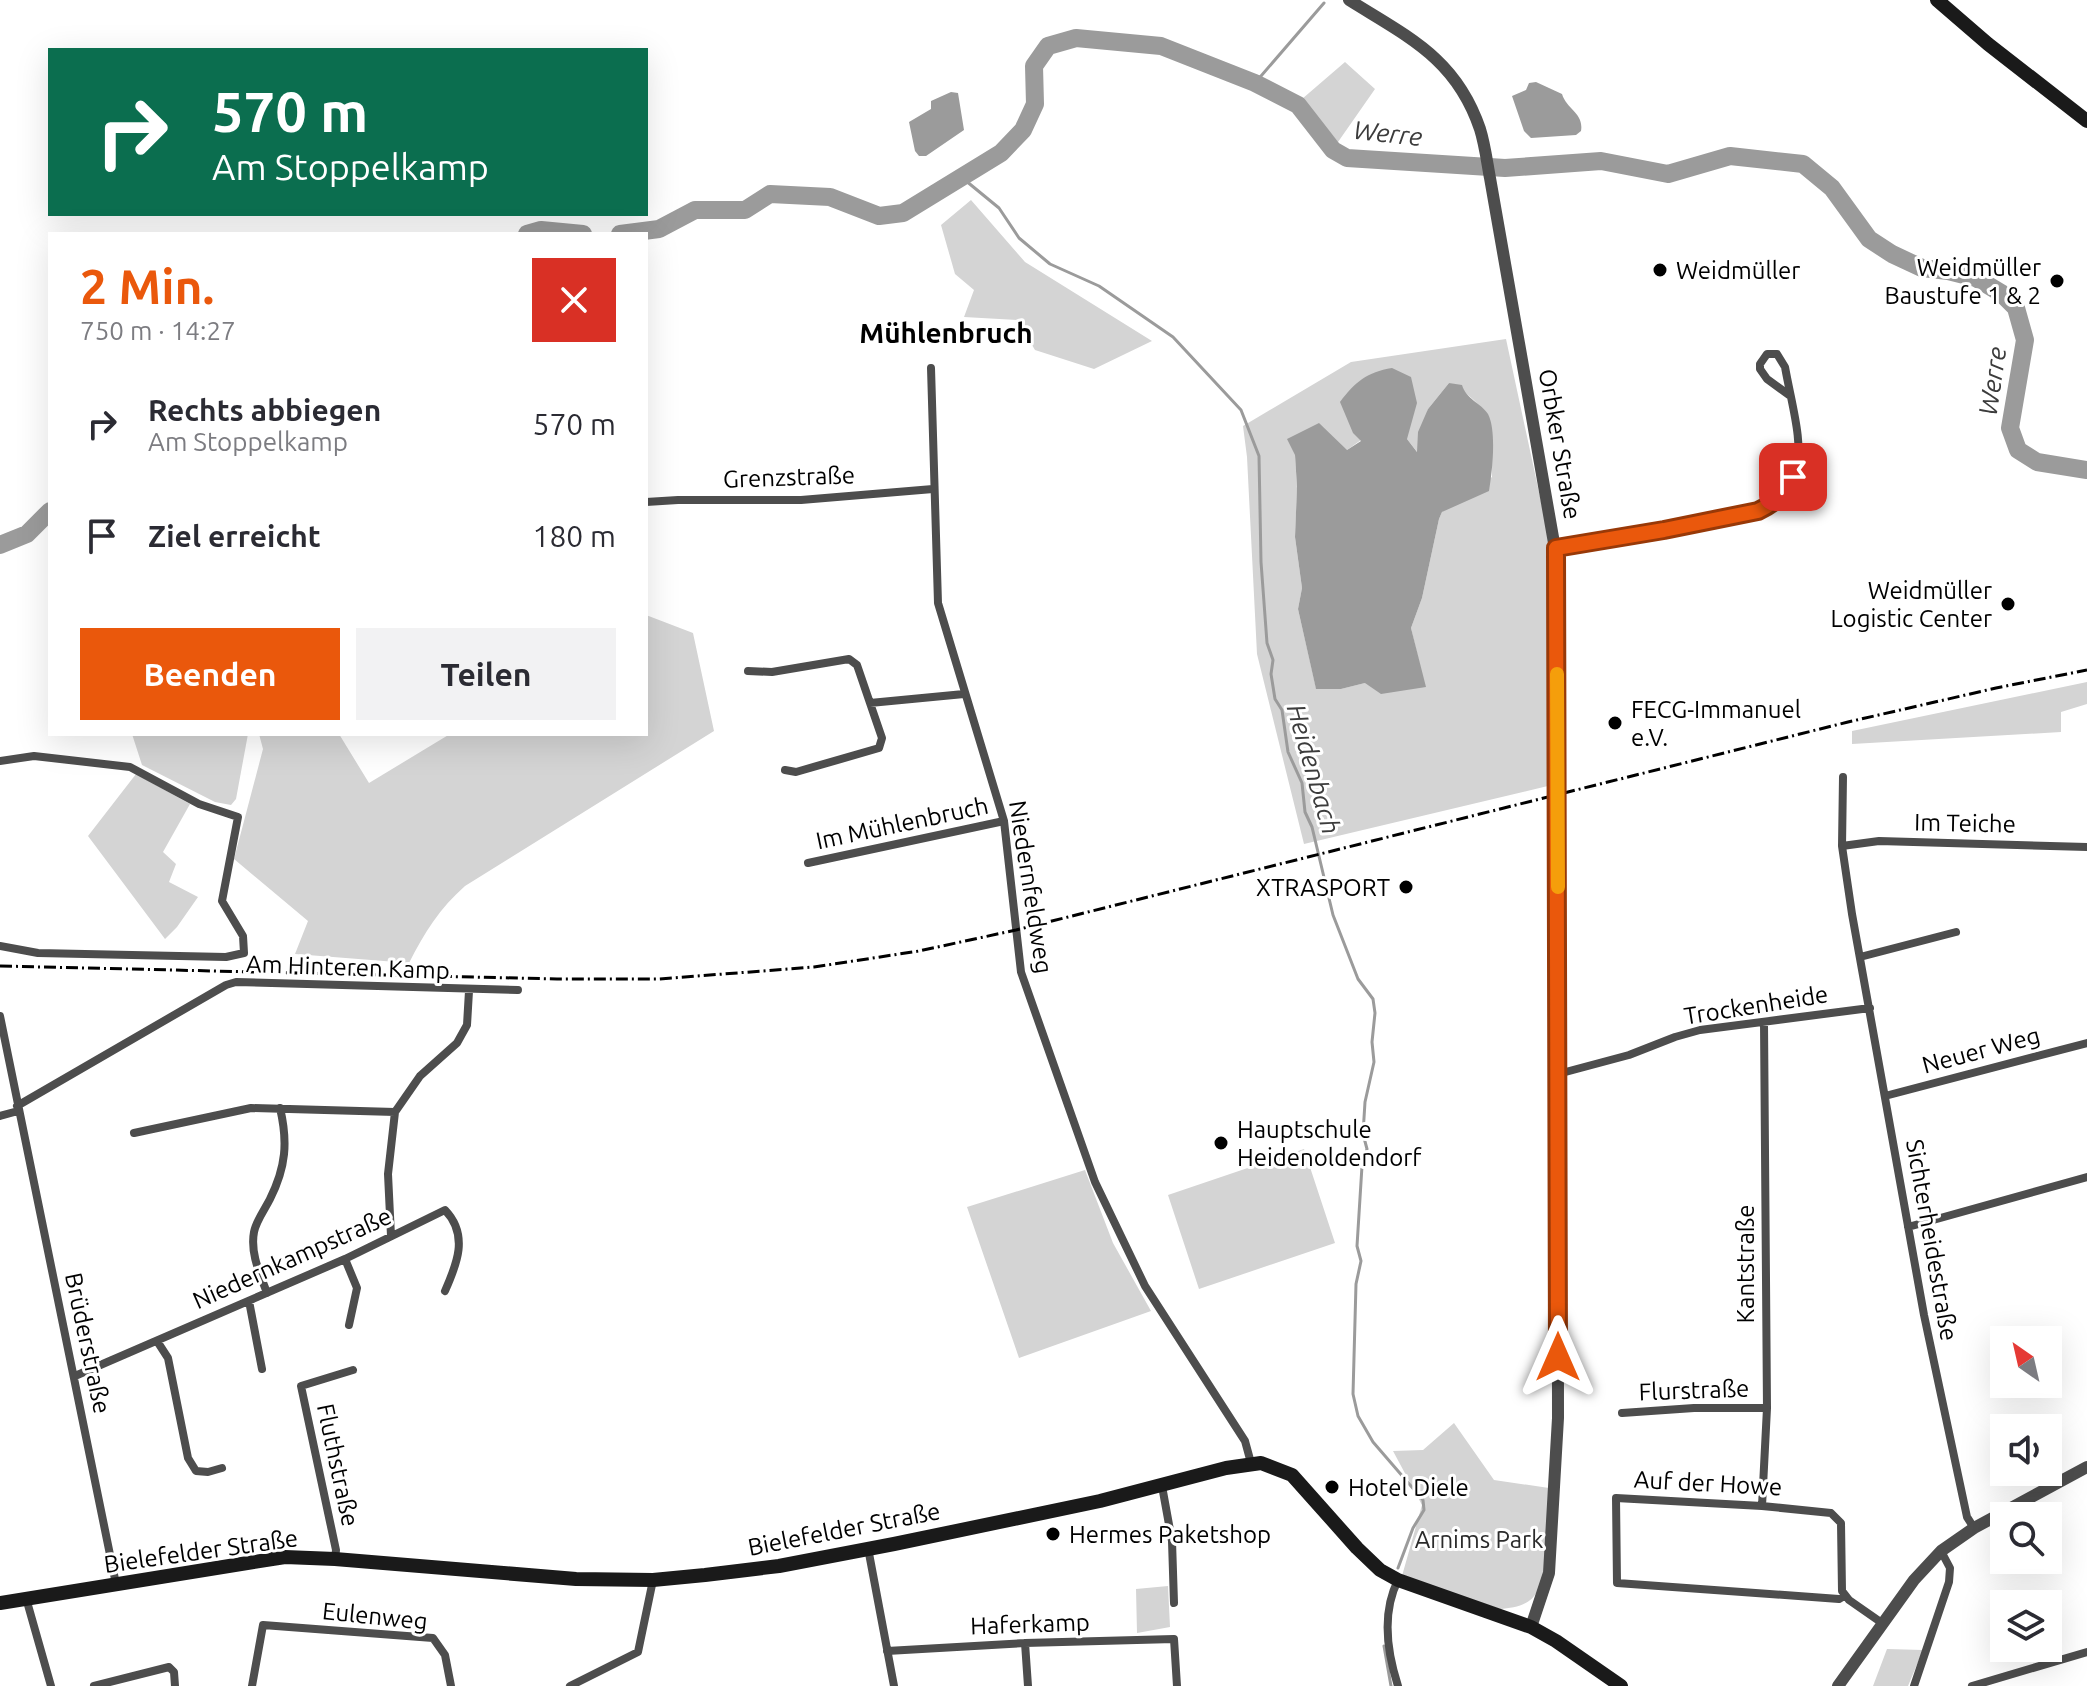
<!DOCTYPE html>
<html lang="de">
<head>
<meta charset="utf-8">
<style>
	body { margin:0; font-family:Ubuntu,sans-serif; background:#f2f2f3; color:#2b2b33; height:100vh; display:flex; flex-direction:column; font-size:30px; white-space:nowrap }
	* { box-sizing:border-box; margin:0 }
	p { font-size:26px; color:#7c7c81 }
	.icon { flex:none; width:44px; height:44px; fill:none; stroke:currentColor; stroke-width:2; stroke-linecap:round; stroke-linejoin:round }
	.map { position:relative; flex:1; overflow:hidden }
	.drawer { position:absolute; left:48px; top:232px; width:600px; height:504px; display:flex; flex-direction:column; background:#fff; border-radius:0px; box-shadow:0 8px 32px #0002 }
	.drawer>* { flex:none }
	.top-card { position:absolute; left:48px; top:48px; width:600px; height:168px; border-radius:0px; box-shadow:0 8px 32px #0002; background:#0b6e4f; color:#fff; overflow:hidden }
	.needle { width:52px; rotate:326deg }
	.buttons { position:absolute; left:1990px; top:1326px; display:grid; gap:16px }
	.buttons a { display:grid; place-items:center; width:72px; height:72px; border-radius:0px; background:#fff; box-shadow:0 8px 32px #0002; font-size:40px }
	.pin { position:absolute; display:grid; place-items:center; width:68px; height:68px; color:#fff; margin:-34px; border-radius:16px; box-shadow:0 4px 12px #0006 }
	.me { position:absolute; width:88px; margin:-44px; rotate:0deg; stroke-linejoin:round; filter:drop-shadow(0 0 6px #0008) }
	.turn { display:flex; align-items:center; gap:28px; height:168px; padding:0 32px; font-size:36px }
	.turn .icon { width:104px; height:104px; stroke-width:2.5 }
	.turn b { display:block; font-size:56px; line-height:68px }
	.round { display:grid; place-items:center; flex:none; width:84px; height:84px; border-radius:0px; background:#f2f2f3 }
	.summary { display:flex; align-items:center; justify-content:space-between; height:136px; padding:0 32px }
	h1 { font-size:48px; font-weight:700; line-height:60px; color:#ea580c }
	.button { display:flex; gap:16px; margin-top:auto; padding:16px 32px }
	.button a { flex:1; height:92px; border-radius:0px; background:#ea580c; color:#fff; font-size:32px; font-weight:700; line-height:92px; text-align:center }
	.button a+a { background:#f2f2f3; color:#2b2b33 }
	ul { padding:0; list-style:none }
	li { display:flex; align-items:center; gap:24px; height:112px; padding:0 32px }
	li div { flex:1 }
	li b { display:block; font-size:30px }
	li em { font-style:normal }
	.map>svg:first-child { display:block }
	.green { fill:#d4d4d4; fill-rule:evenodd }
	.water { fill:#9b9b9b }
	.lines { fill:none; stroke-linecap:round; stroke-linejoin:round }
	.stream { stroke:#9b9b9b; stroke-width:3 }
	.river { stroke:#9b9b9b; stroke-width:18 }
	.minor { stroke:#4d4d4d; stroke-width:8 }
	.tertiary { stroke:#4d4d4d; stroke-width:12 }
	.secondary { stroke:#1a1a1a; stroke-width:14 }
	.rail { stroke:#000; stroke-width:3; stroke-dasharray:12 4 2 4; stroke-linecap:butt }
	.route-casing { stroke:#983908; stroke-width:20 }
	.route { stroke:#ea580c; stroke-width:14 }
	.slow { stroke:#f59e0b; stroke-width:14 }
	.poi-dot { fill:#000; stroke:#fff; stroke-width:3 }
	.labels { text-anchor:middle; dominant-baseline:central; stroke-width:6; stroke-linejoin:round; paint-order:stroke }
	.poi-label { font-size:24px; fill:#000; stroke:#fff; text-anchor:start }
	.street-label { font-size:24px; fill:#000; stroke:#fff }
	.park-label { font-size:24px; fill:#2b2b2b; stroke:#fff }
	.water-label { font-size:26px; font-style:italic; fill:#3c3c3c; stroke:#fff }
	.quarter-label { font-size:28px; font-weight:bold; fill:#000; stroke:#fff }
</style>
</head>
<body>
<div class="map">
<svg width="2087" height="1686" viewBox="0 0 2087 1686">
	<rect width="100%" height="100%" fill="#fff"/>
	<path class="green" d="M1345,62L1375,89L1338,142L1302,99Z
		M971,200L1025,262L1152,341L1094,369L1035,350L1017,320L964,317L974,290L955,274L941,225Z
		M1506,339L1551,548L1552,785L1304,844L1257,654L1247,457L1243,426L1351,362ZM1449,383C1496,409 1492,428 1492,477L1442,512L1439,519L1422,598L1411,628L1425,687L1365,683L1341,689L1316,688L1298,609L1302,588L1295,537L1297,488L1295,455L1347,450L1361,440L1407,439L1418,453L1428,409Z
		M646,615L693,633L714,731L465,886C440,908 424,933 409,963L295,954L308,921L234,859L263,749L259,734H339L369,783L450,734H646Z
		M2087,682V704L2061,712V732L1852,744V731Z
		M132,734H248L236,799L231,805L215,802L142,765Z
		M136,774L190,804L163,852L176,864L169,882L198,897L177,927L165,939L88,836Z
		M1304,1149L1335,1243L1199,1289L1168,1195Z
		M1085,1170L1113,1243L1151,1311L1019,1358L967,1207Z
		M1454,1423L1494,1480L1549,1488C1548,1513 1549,1569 1538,1590C1531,1605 1515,1608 1500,1609L1402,1576L1422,1505L1393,1451L1423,1450Z
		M1168,1586L1170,1627L1137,1633L1136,1589Z
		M1887,1649L1923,1650L1908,1686H1873Z"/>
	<path class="water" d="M1536,82L1562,94C1567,110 1584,113 1581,131L1576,135L1531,138L1524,131L1512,96L1526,90L1529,83Z
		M951,92L958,93L964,130L926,156H919L915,151L909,122L931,109V101Z
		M1392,368L1411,377L1417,403L1407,439L1417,452L1418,432L1428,409L1449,383L1462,385C1466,399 1481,403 1488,414C1497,431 1492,473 1489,491L1442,512L1439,519L1422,598L1411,628L1426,687L1381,694L1365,683L1341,689H1316L1298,609L1302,588L1295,537L1297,487L1295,455L1287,439L1319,423L1347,450L1361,441L1353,433L1340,402C1355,382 1367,372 1392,368Z"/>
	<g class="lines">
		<path class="stream" d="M1255,83L1324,3
			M960,176L999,208L1019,238L1050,264L1099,286L1173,337L1241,410L1259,456L1261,562L1267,643L1273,660L1271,674L1275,699L1282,710L1288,752L1302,783L1305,812L1312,827L1333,915L1358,979L1373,999L1375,1013L1372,1042L1374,1062L1365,1102L1363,1134L1367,1149L1362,1166L1357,1246L1361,1261L1356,1284L1353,1394L1358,1416L1373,1442L1423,1500L1424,1510L1413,1528L1398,1568
			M1384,1646L1391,1686"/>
		<path class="river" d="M527,234L541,230L583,234
			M620,234L659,229L695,210H745L770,194L830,197L879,216L903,213L1001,153L1023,130L1035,104L1034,66L1048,46L1076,38L1161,46L1255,83L1298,105L1333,150L1347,158L1505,168L1601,161L1668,174L1730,156L1803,164L1832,188L1869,239L1892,254L1922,268L1948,271L1976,278L2001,293L2016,308L2025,340L2010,428L2018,450L2037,462L2087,470
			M0,545L27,534L50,511"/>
		<path class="minor" d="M931,368L938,603L1004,821L1021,972L1095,1182L1145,1286L1245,1441L1251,1463
			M646,502L678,500H801L933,489
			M1556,548L1731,517C1824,496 1798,439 1785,367L1777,354H1767L1760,364V369L1767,379L1789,395
			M748,671L772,672L849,659L857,665L870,703L964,694
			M0,761L34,756L130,767L199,804L238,817L222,901L243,936L244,953L226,957L38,953L0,946
			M785,770L796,772L879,748L882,738L870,703
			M1843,777L1842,846L1852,914L1924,1315L1967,1517L1974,1528
			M1842,846L1879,841L2087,847
			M808,863L1004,821
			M1860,957L1956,932
			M0,1016L116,1584
			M1558,1074L1629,1055L1675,1037L1700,1030L1870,1008
			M1885,1096L2087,1043
			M17,1106L226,985L236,982L518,990
			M0,1116L18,1111
			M134,1133L251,1108L395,1112
			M1908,1227L2087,1177
			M391,1236L388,1174L395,1112L420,1076L457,1043L467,1025L469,991
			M345,1259L357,1288L349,1325
			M267,1293C260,1274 250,1253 254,1232C256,1221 265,1209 270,1199C286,1167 288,1142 280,1108
			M249,1301L262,1369
			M157,1341L168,1358L188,1458L196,1471L208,1472L222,1468
			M75,1376L345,1259L445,1210C469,1235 457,1264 445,1291
			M1622,1413L1694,1408H1767
			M1162,1486L1172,1541L1174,1603
			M1762,1506L1767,1408L1764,1022
			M868,1548L894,1686
			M335,1559L336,1550L301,1386L353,1370
			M1398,1580C1381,1614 1387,1652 1398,1686
			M1844,1596L1839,1599L1617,1583L1616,1498L1762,1506L1831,1513L1841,1523L1842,1591L1849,1600L1882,1623
			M26,1598L51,1686
			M1025,1643L1028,1686
			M887,1651L1025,1643L1174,1639L1177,1686
			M94,1686L169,1667L174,1672L175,1686
			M252,1686L263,1625L433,1638L445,1655L451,1686
			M570,1686L638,1652L653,1580
			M1914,1686L1949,1582L1950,1568L1941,1551
			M1972,1686L2087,1652"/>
		<path class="tertiary" d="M1349,0C1408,37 1456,58 1480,129C1485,145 1487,162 1490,178L1557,560L1558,1418L1549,1573L1531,1627
			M1838,1686L1914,1580L1941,1551L1974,1528L2087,1467"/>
		<path class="secondary" d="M1937,0L1988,44L2087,121
			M0,1603L285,1557L335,1559L576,1579L653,1580L705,1575L779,1566L894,1544L1100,1501L1226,1468L1261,1463L1292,1475L1357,1548L1380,1570L1398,1580L1531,1627L1556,1641L1621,1686"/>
		<path class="rail" d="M0,966L557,979H659L814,967L919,951L1016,930L1848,722L1996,688L2087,670"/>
	</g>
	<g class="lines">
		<g class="route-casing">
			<path id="route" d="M1558,1357L1556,548L1664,530L1758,511C1774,503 1786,494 1793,477"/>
		</g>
		<use href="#route" class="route"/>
		<path class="slow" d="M1557,674L1558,887"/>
	</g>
	<g class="poi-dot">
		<circle cx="1660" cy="270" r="8"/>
		<circle cx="2057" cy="281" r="8"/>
		<circle cx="2008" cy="604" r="8"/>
		<circle cx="1615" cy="723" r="8"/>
		<circle cx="1406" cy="887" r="8"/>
		<circle cx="1221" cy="1143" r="8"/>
		<circle cx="1332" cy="1487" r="8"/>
		<circle cx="1053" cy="1534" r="8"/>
	</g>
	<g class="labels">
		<g class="poi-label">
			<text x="2041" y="267" text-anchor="end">Weidmüller<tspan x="2041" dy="28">Baustufe 1 &amp; 2</tspan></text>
			<text x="1676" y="270">Weidmüller</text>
			<text x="1992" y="590" text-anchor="end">Weidmüller<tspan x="1992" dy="28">Logistic Center</tspan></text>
			<text x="1631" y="709">FECG-Immanuel<tspan x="1631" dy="28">e.V.</tspan></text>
			<text x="1390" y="887" text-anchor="end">XTRASPORT</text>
			<text x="1237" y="1129">Hauptschule<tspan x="1237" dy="28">Heidenoldendorf</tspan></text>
			<text x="1348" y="1487">Hotel Diele</text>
			<text x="1069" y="1534">Hermes Paketshop</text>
		</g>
		<g class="street-label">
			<text transform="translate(1560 444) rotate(80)">Orbker Straße</text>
			<text transform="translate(789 477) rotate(-2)">Grenzstraße</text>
			<text transform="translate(902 823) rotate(-12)">Im Mühlenbruch</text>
			<text transform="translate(1965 823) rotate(1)">Im Teiche</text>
			<text transform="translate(1031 887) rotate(81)">Niedernfeldweg</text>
			<text transform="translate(348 967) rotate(2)">Am Hinteren Kamp</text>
			<text transform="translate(1756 1005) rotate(-9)">Trockenheide</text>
			<text transform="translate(1981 1050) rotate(-15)">Neuer Weg</text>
			<text transform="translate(1932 1240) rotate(80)">Sichterheidestraße</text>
			<text transform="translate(292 1258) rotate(-24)">Niedernkampstraße</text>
			<text transform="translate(1745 1264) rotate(-90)">Kantstraße</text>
			<text transform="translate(88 1343) rotate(78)">Brüderstraße</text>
			<text transform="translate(1694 1390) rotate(-2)">Flurstraße</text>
			<text transform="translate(338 1465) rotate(78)">Fluthstraße</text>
			<text transform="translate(1708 1483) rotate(3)">Auf der Howe</text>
			<text transform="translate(844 1529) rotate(-11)">Bielefelder Straße</text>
			<text transform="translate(201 1551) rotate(-8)">Bielefelder Straße</text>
			<text transform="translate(375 1616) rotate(6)">Eulenweg</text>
			<text transform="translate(1030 1624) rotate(-2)">Haferkamp</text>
		</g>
		<g class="park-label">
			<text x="1479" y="1539">Arnims Park</text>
		</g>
		<g class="water-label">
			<text transform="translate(1388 133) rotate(6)">Werre</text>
			<text transform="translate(1992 381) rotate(-82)">Werre</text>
			<text transform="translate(1314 769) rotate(74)">Heidenbach</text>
		</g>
		<g class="quarter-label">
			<text x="946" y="332">Mühlenbruch</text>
		</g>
	</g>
</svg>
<div class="buttons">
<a><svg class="needle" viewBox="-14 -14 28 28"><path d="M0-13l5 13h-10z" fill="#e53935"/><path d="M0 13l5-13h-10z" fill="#7c7c81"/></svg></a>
<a><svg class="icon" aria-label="sound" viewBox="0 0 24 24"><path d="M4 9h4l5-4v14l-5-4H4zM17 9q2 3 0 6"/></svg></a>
<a><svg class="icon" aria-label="search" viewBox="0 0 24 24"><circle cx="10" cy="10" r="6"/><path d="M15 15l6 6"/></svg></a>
<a><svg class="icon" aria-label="layers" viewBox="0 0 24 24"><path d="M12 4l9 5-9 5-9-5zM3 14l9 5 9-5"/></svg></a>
</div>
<div class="pin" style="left:1793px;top:477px;background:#d93025"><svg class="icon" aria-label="arrive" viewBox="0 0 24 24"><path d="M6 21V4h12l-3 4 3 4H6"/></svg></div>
<svg class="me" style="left:1558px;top:1357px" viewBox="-20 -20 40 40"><path d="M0-17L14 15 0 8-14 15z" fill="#ea580c" stroke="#fff" stroke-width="4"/></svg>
<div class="top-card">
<div class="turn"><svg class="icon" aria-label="right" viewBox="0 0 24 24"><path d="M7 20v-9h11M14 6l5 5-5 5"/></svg><div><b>570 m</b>Am Stoppelkamp</div></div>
</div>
<section class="drawer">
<div class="summary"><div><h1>2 Min.</h1><p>750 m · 14:27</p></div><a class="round" style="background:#d93025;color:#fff"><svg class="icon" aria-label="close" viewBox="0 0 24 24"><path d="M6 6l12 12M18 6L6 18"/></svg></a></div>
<ul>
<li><svg class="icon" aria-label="right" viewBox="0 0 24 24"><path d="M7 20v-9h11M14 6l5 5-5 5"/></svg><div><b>Rechts abbiegen</b><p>Am Stoppelkamp</p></div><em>570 m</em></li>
<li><svg class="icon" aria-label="arrive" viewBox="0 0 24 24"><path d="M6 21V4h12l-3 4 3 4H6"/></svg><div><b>Ziel erreicht</b></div><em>180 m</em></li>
</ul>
<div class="button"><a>Beenden</a><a>Teilen</a></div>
</section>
</div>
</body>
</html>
